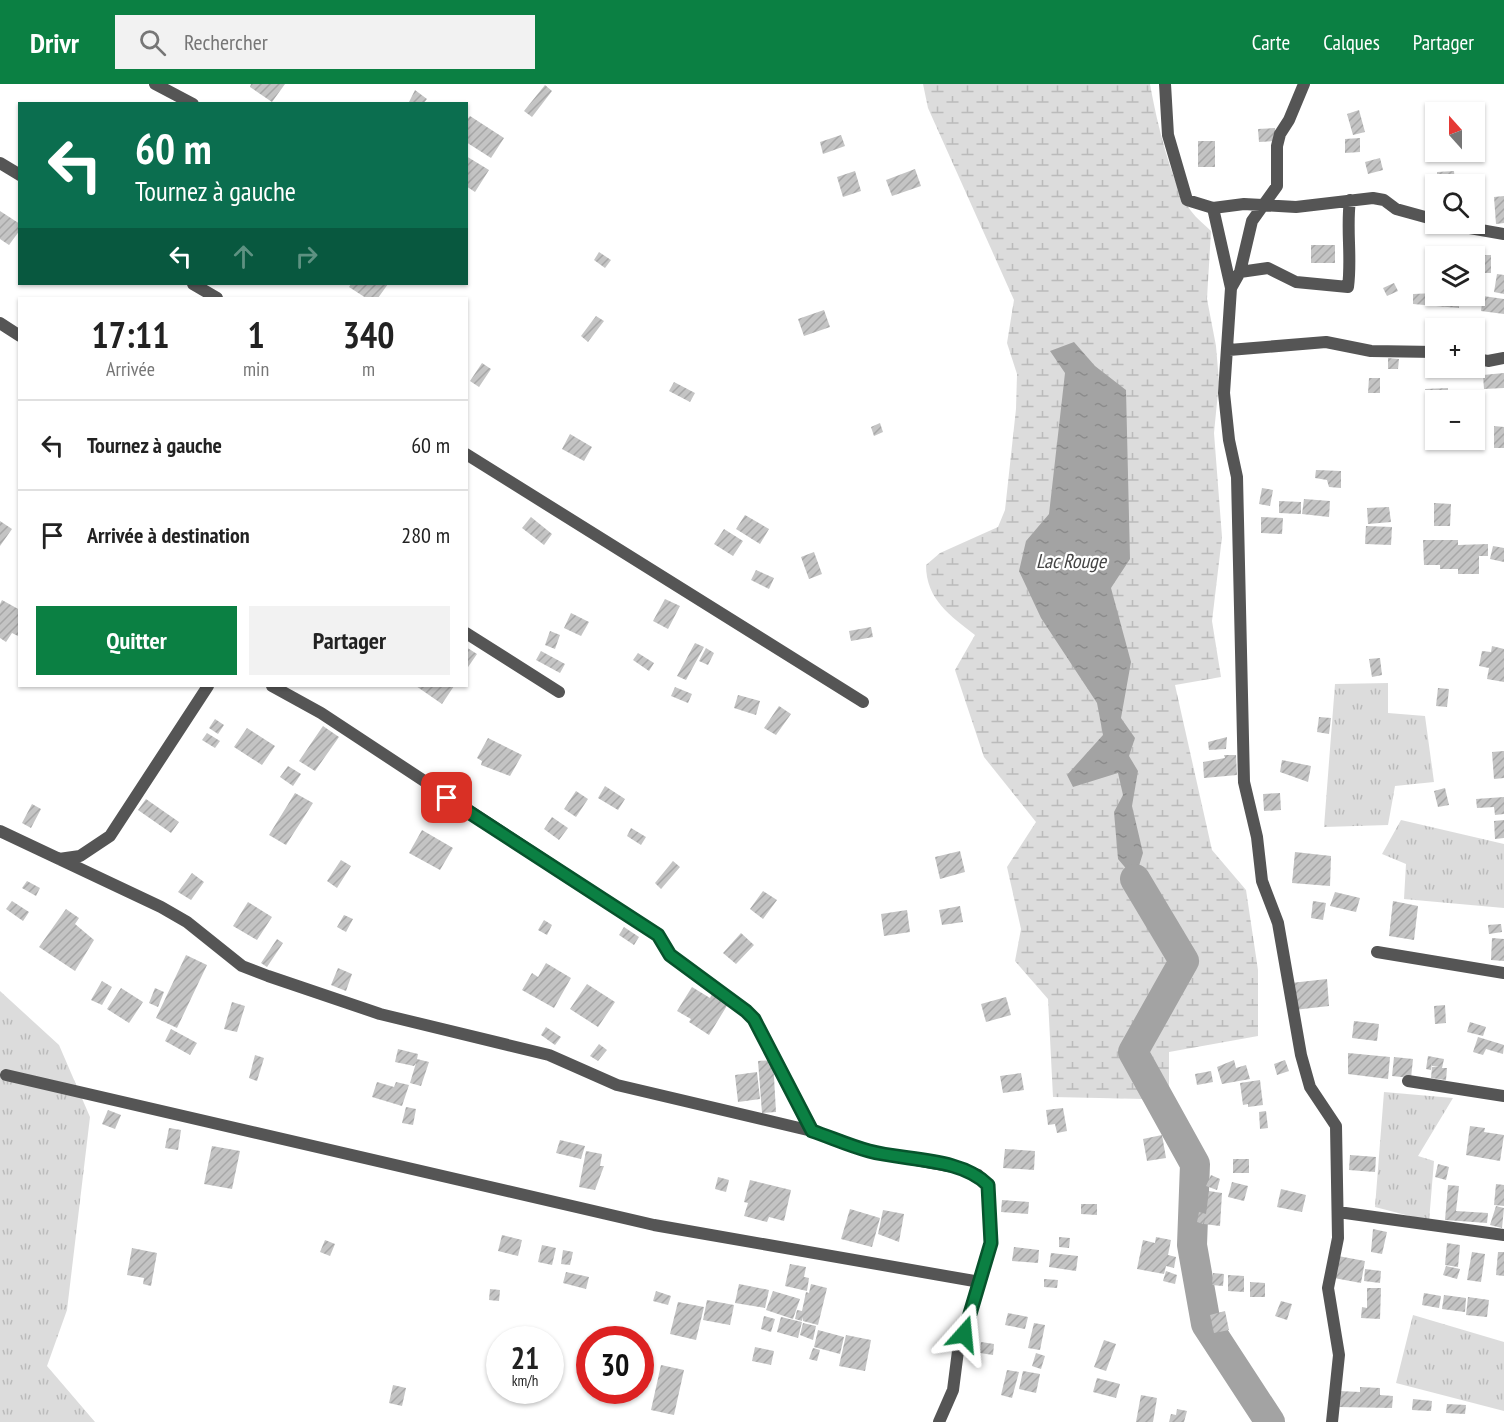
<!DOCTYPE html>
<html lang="fr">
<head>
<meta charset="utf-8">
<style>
	body { margin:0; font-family:"PT Sans Narrow",sans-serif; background:#f2f2f2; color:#222; height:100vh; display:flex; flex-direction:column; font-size:22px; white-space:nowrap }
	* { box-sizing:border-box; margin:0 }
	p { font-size:20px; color:#767676 }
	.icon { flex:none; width:33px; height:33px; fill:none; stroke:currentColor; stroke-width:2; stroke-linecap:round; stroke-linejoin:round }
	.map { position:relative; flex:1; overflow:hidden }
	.details { position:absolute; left:18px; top:213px; width:450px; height:390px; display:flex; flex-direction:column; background:#fff; border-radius:0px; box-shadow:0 2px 4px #0004 }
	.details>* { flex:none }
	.banner { position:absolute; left:18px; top:18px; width:450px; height:183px; border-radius:0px; box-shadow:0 2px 4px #0004; background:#0b6e4f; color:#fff; overflow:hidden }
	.needle { width:39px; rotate:339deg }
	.fabs { position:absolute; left:1425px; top:18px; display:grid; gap:12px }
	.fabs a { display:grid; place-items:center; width:60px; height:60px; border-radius:0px; background:#fff; box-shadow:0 2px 4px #0004; font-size:30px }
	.speed { position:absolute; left:486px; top:1242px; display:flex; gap:12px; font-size:30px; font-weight:700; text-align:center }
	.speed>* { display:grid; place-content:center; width:78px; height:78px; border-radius:50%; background:#fff; box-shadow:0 2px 4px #0004; line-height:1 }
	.speed small { font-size:15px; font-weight:400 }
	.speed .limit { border:9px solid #d22; background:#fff; color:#111 }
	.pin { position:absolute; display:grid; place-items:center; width:51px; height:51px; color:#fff; margin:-26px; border-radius:12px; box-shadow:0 3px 9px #0006 }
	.me { position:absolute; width:66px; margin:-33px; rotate:18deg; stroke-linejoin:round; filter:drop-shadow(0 0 4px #0008) }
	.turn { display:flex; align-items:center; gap:21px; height:126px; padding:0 18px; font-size:27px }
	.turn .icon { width:78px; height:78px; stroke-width:2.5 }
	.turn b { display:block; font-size:42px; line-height:51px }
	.lanes { display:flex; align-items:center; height:57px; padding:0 18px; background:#0003; justify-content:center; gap:30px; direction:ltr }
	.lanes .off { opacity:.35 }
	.eta { display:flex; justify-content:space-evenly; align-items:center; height:102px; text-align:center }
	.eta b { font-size:36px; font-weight:700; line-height:42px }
	.primary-button { display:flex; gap:12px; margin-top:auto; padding:12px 18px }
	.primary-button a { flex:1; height:69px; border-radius:0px; background:#0b8043; color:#fff; font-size:24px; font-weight:700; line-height:69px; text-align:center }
	.primary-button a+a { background:#f2f2f2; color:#222 }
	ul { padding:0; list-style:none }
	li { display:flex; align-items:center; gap:18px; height:90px; padding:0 18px; border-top:2px solid #e0e0e0 }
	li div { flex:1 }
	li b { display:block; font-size:22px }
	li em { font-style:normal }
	header { display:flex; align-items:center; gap:36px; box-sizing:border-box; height:84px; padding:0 30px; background:#0b8043; color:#fff }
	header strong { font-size:28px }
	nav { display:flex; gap:33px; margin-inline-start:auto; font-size:21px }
	.search { width:420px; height:54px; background:#f2f2f2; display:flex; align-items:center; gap:15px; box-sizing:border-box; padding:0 21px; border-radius:0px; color:#767676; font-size:22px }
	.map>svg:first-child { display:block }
	.grass { fill:url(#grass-tufts) }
	.wetland { fill:url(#wetland-marsh) }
	.water { fill:url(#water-ripples) }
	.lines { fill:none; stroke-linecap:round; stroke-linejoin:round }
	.river { stroke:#a3a3a3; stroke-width:30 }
	.building { fill:url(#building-hatch) }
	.street { stroke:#555; stroke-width:12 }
	.route-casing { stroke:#07532c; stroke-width:15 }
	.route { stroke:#0b8043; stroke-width:10 }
	.labels { text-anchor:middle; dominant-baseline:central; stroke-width:4.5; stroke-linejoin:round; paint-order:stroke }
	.water-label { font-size:20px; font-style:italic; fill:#444; stroke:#fff }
</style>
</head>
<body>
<header>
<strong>Drivr</strong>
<div class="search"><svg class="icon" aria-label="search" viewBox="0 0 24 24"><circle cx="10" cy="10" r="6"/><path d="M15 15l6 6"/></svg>Rechercher</div>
<nav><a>Carte</a><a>Calques</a><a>Partager</a></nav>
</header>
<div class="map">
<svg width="1504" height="1338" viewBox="0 0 1504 1338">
	<defs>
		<pattern id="grass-tufts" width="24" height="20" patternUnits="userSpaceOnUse" patternTransform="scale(1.5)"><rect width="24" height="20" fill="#dcdcdc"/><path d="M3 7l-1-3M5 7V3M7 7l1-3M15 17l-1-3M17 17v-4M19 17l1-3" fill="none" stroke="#bbb"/></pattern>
		<pattern id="wetland-marsh" width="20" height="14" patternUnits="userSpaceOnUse" patternTransform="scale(1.5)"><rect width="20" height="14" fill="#dcdcdc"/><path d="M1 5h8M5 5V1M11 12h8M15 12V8" fill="none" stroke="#bbb"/></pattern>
		<pattern id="water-ripples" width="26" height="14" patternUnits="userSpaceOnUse" patternTransform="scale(1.5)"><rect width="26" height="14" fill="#a3a3a3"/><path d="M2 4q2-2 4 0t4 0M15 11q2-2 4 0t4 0" fill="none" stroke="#8b8b8b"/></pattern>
		<pattern id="building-hatch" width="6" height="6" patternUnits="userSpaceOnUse" patternTransform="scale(1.5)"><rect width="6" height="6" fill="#c4c4c4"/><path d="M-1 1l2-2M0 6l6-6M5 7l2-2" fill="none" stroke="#a7a7a7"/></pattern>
	</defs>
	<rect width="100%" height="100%" fill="#fff"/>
	<path class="grass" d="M1388,599V629L1425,632L1434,698L1395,702L1388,741L1324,743L1335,600Z
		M1401,736L1504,760V824L1404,815L1406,780L1382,770Z
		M0,907L59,961L90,1033L67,1226L47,1282L95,1338H0Z
		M1384,1008L1453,1014L1418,1072L1434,1077L1429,1137L1375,1123Z
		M1413,1231L1504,1258V1327L1396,1299Z"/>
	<path class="wetland" d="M923,0H1150C1156,34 1171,100 1191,127C1197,135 1205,141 1211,147L1207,215L1216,262L1219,298L1214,349L1222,453L1212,537L1221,593L1175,601L1212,766L1246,806L1258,886V952L1169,968V1002L1145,1015L1053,1013L1048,915L1015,877L1021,845L1007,783L1036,738L984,673L955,586L975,551C951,532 926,516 926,481L940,469L998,443L1005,426L1016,325L1017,290L1007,259L1014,216L928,24Z"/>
	<path class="water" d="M1074,258L1095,282L1126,306L1130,475L1111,504L1131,578L1121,634L1135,654L1129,672L1138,687L1132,722L1143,769L1135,795L1118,775L1114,728L1123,711L1118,689L1073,703L1067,691L1103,651L1097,619L1041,534L1019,487L1026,457L1049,430L1065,289L1050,267Z"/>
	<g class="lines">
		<path class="river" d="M1135,795L1184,877L1133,968L1195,1080L1192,1161L1206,1240L1270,1338"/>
	</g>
	<path class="building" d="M251,0H285L272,18L250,3Z
		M545,1L552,7L532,33L524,27Z
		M415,6L427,15L423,20H408Z
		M1359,26L1365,48L1353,51L1347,30Z
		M470,32L504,54L491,74L466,58V37Z
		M1275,44L1276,57L1259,58L1258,45Z
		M841,51L845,62L823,70L820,58Z
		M1360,54V68L1345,69V55Z
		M1198,57H1215V83H1198Z
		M466,72L489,86L475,108L466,102Z
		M1380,74L1383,86L1368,90L1365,78Z
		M915,85L921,102L892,112L886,96Z
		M855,87L861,107L843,113L837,93Z
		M1454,87L1455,100H1437V88Z
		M1504,112V139L1496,140L1494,113Z
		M0,127L20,140V146L9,161L0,155Z
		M1311,161H1335V179H1311Z
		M599,168L611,176L605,184L594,176Z
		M1474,171H1491V189H1474Z
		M1474,190L1482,191V206H1474Z
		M1497,190L1504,191V210L1494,208Z
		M1394,199L1398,207L1387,212L1383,204Z
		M351,200H388L378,214H366L349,203Z
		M1436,209V212H1459V224L1413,220V210Z
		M1483,212L1504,215V230L1481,227Z
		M824,226L830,243L804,252L798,235Z
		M596,232L604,237L588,258L581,252Z
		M1388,274L1399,275L1398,285H1388Z
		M482,279L491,285L479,303L470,297Z
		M1504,289V304L1484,305L1483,291Z
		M1369,294H1380V309H1368Z
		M674,298L695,309L690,318L669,307Z
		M1448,304V316H1436V323H1426L1425,305Z
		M880,339L883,348L874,352L871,343Z
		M1494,342L1504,343V364H1494Z
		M570,350L592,363L584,377L562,365Z
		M1316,386L1341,387V404L1329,403L1327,396L1315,394Z
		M1262,404L1273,406L1270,422L1259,420Z
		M1304,415L1330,417L1329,433L1302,430Z
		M1279,417L1301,418V430L1279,429Z
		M1434,419L1451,420L1450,442H1434Z
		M1389,423L1391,438L1368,440L1367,424Z
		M745,431L769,445L760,460L736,445Z
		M531,433L552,450L544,461L522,444Z
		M1261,433L1283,434L1282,450L1261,449Z
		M0,437L12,445L0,462Z
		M1366,442L1392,443L1391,461L1365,460Z
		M724,445L743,457L733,472L714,460Z
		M1423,456H1458V461L1488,460V472H1479V490H1458V485H1440V481H1424Z
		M1493,462L1504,464V478L1490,475Z
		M814,468L822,490L809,495L801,473Z
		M756,486L774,494L769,505L751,496Z
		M665,515L680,522L668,545L653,537Z
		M2,516L20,526V553L12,549L6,558L0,554V520Z
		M571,529L589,538L581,552L564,544Z
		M871,543L873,553L851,557L849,547Z
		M550,547L560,551L555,565L545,561Z
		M695,559L704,563L686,596L677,592Z
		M1492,562L1504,565V598L1487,595L1489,584L1479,582L1482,567L1491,568Z
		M466,563L477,570L466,586Z
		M706,564L714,569L708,581L699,577Z
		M541,567L565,580L560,589L536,576Z
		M638,569L654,579L649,587L633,576Z
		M1380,574L1382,591L1372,593L1369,575Z
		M416,602H454L442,620Z
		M675,603L692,610L688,619L671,612Z
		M1438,604L1449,605L1447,623L1436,622Z
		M738,611L760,617L756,631L734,624Z
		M779,622L791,630L776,651L764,644Z
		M1319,633L1331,634L1329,650L1317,648Z
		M215,635L224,641L218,650L209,644Z
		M323,642L339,653L315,687L299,677Z
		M247,644L275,662L262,681L234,663Z
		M207,649L220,657L215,664L202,656Z
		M1227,653L1226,665L1209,666L1208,658Z
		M488,654L522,671L510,692L481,681L482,677L477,674Z
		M1504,667V694L1494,695L1492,668Z
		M1224,671H1236L1237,691L1204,694L1203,678L1225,674Z
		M1282,676L1311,682L1308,698L1280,688Z
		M288,682L301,690L293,702L280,693Z
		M605,702L625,715L618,726L598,714Z
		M1445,704L1449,721L1438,723L1434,707Z
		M576,707L588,715L576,733L564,725Z
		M295,709L313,719L286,761L269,751Z
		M1280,709L1281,726L1264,727L1263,710Z
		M1504,713V730L1495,731L1494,723L1477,724L1476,715Z
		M146,715L179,738L171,749L138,726Z
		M32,720L41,725L31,744L22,739Z
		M552,733L568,744L559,756L544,745Z
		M1504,736V754L1495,755L1494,737Z
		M631,744L646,753L641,761L627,752Z
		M422,746L453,764L440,786L409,769Z
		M960,767L965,788L940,795L935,773Z
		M1295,768L1331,772L1330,802L1292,799Z
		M341,776L351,782L337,804L327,797Z
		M673,777L680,783L661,805L655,799Z
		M192,789L204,798L191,816L178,808Z
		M27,797L40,804L36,812L22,804Z
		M763,807L777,816L763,835L750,825Z
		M1335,808L1360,814L1356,828L1330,822Z
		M12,817L29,828L23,837L6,825Z
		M1313,817L1326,819L1323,836L1311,834Z
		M1393,817L1418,822L1414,856L1389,852Z
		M248,818L272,833L257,856L233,842Z
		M960,822L963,838L942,841L939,826Z
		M66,825L79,834L75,840L94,856L75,887L39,863Z
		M907,826L910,848L884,852L881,830Z
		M344,831L353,835L346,848L337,843Z
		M544,836L552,841L547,851L538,846Z
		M1501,840L1502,848L1489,850L1488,841Z
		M624,843L639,853L634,861L619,851Z
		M741,849L754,861L736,880L723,869Z
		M1492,854L1504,855V877L1491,876Z
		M277,855L283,859L267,883L261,879Z
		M186,871L207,881L177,944L156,934Z
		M546,879L571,894L554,924L522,906L532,889L538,893Z
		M338,884L352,890L346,907L331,901Z
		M1327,895L1329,922L1294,926L1291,899Z
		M102,897L112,903L102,921L91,916Z
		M587,900L615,918L598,943L570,925Z
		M692,903L710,914L712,910L728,920L709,951L689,938L691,935L677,927Z
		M121,904L143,918L129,939L107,925Z
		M155,904L164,908L158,923L149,919Z
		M1006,913L1011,931L986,938L981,920Z
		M232,918L245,922L237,948L224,945Z
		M1445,921L1446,939L1435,940L1434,922Z
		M1354,937L1379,940L1377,957L1352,954Z
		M1470,938L1486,943L1483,952L1467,948Z
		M546,943L561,953L555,961L541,951Z
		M171,945L197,959L190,971L165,957Z
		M1478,953L1504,961L1503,970L1486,965L1483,971L1473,968Z
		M599,960L607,966L598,977L590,972Z
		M398,965L418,970L417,975L429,978L421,1002L410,999L416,979L414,982L395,978Z
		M1348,969L1390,973L1388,995L1348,990Z
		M255,971L264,974L257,997L249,994Z
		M1428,972L1444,975L1442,984H1447L1446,996L1431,994L1432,983H1439L1432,982V979L1431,986L1426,985Z
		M1394,973L1413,975L1411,994L1392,992Z
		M773,976L776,1028L762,1029L758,977Z
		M1234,976L1236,984L1246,981L1250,995L1222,1000L1217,983Z
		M1285,976L1289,987L1277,991L1274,980Z
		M1211,987L1213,998L1197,1001L1195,990Z
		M757,988L760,1015L738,1018L735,991Z
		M1021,989L1024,1006L1003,1009L1000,992Z
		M1260,996L1263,1021L1248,1023V1020L1243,1021L1240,999Z
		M377,998L394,1003L396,998L409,1001L402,1022L372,1013Z
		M406,1023L416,1025L413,1041L402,1039Z
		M1063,1024L1067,1047L1057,1049L1055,1040L1048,1041L1046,1026Z
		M108,1026L121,1031L115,1045L102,1040Z
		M1266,1027L1268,1044L1260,1045L1259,1028Z
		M1470,1042L1485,1044L1484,1048L1504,1051L1500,1077L1466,1071Z
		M169,1044L181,1046L178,1066L165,1064Z
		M1162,1051L1166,1074L1147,1077L1143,1055Z
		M560,1056L585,1062L581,1075L556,1069Z
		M212,1062L240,1067L232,1105L204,1100Z
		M1005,1065L1035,1067L1034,1086L1003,1084Z
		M586,1067L602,1070L600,1082H604L595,1106L579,1103Z
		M1350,1071L1376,1073L1375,1088L1349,1086Z
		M1233,1075H1249V1089H1233Z
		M1438,1080L1449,1083L1446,1096L1435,1093Z
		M1211,1091L1220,1095L1217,1106L1206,1102Z
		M718,1093L729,1096L726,1108L715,1105Z
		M750,1096L791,1106L784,1137L769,1133L767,1138L744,1132L748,1119L744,1118Z
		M1232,1098L1248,1102L1244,1117L1228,1113Z
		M1496,1100L1504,1101V1122L1494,1121Z
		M1448,1101L1459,1102L1456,1127L1488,1129L1487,1139L1445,1136Z
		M1281,1105L1306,1111L1302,1128L1277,1123Z
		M1209,1107L1222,1109L1220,1142L1204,1140L1205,1133L1203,1140L1197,1138L1199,1128L1206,1130Z
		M1002,1116L1029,1118L1028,1130L1001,1128Z
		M1081,1120H1097V1131L1081,1130Z
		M1496,1122L1504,1124L1502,1144L1490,1141Z
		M850,1125L880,1134L872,1163L841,1155Z
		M883,1126L904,1130L899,1158L878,1150Z
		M1373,1145L1387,1148L1382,1170L1371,1168Z
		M502,1151L522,1156L518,1172L498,1167Z
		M1059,1153L1070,1154L1069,1164L1059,1163Z
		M1156,1153L1171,1156L1168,1171L1176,1173L1174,1184L1166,1182L1164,1190L1137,1185L1143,1156L1155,1159Z
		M325,1156L335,1160L330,1172L320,1168Z
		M1447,1159L1460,1161L1458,1183L1445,1181Z
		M542,1161L556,1164L552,1181L538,1178Z
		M1014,1163L1039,1166L1038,1179L1012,1177Z
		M132,1164L157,1169L151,1202L143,1200L144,1194L127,1191Z
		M563,1166L573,1168L570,1181L561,1180Z
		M1472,1168L1485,1170L1481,1198L1467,1196Z
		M1498,1168H1504V1192L1496,1191Z
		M1051,1169L1078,1172L1076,1187L1049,1183Z
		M1338,1172L1365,1177L1361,1199L1334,1194Z
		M790,1180L806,1183L804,1193L809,1194L807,1207L785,1202Z
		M1446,1182L1460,1185L1457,1195L1443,1191Z
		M1365,1185L1381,1187L1380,1199L1364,1197Z
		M1166,1187L1177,1191L1175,1200L1163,1197Z
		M566,1188L589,1193L586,1205L563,1199Z
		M1213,1189L1224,1190L1223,1202L1212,1201Z
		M1228,1191L1244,1192V1208L1228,1207Z
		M1044,1195L1058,1196L1057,1204L1044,1203Z
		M1250,1198L1265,1199V1213H1250Z
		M739,1200L769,1206L765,1224L735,1219Z
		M811,1200L827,1204L818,1241L803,1237V1233L802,1237L795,1235L797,1226L802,1227L806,1208L809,1209Z
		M1367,1204H1381L1380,1235L1361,1234L1362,1223L1367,1224Z
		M490,1205L500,1206L499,1217L489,1216Z
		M656,1207L671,1212L668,1221L653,1217Z
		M773,1207L800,1215L793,1235L766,1226Z
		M1424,1209L1441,1212L1439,1224L1422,1221Z
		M1444,1211L1466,1214L1465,1228L1442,1225Z
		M1468,1213L1489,1216L1487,1233L1466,1231Z
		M707,1216L734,1221L730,1241L703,1236Z
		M1281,1217L1292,1220L1287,1236L1275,1232Z
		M678,1218L704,1223L696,1256L670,1250Z
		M1225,1227L1229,1246L1214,1249L1210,1231Z
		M1008,1229L1028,1233L1025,1245L1005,1241Z
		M764,1232L775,1235L771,1248L761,1245Z
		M781,1233L802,1238L798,1254L777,1248Z
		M803,1239L816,1242L813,1256L800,1251Z
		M1034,1239L1045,1241L1040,1266L1028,1264Z
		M818,1246L844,1253L840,1270L814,1263Z
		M514,1247L531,1252L530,1256H511Z
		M846,1251L871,1256L865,1287L839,1282Z
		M1104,1256L1116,1260L1106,1287L1094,1283Z
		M981,1258L994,1260L993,1271L980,1269Z
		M755,1263L774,1267L771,1281L752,1277Z
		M813,1264L820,1266L817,1277L809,1275Z
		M1036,1269L1045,1272L1041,1285L1032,1282Z
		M661,1281L684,1286L674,1331L651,1326Z
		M1007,1286L1019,1288L1012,1314L1001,1311Z
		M1023,1287L1040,1290L1036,1309L1019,1305Z
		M1097,1294L1120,1300L1116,1314L1093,1308Z
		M393,1301L406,1304L402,1322L389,1319Z
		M1360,1303L1380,1304V1311L1393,1312L1392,1324L1338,1323L1339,1307L1360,1308Z
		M1141,1311L1157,1314L1153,1338H1136Z
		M1413,1315L1432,1317L1431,1327L1412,1326Z
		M1447,1320L1466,1321L1465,1330L1446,1329Z
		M1177,1325L1187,1327L1184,1338H1169L1171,1330L1176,1331Z"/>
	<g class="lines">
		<path class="street" d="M155,0L193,20
			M1165,0L1168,51L1187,116L1213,124L1231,204L1224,309L1229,356L1237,393L1244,698L1257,753L1262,797L1278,839L1301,971L1310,1003L1336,1042L1338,1154L1328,1204L1339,1271L1332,1338
			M0,79L20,91
			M1213,124L1244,120L1296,123L1373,114L1384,116L1396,125L1436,136
			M1447,140L1504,150
			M1240,188L1268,184L1296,198L1348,203C1352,173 1346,145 1350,116
			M193,200L217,214
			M1231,204L1240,188L1252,137L1277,102V62L1280,50L1289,36L1304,0
			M0,239L20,252
			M1229,266L1326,258L1371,267L1436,268
			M1474,274L1488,277L1504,274
			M466,370L863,618
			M466,549L559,608
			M272,602L321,629L658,851L670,871L735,918L754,935L812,1047
			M0,747L161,823L187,838L242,882L268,892L380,930L549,971L617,1001L812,1047L868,1067L959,1084L978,1091L988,1101L991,1159L958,1267L953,1306L939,1338
			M59,775L80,772L110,752L208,602
			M1377,868L1504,889
			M6,991L654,1141L980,1198
			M1408,997L1504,1012
			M1338,1128L1504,1151"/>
	</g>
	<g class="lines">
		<g class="route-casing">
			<path id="route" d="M447,714L658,851L670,871L746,927L754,935L812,1047C830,1053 850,1062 869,1067C906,1077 960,1073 988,1101L991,1159L964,1250"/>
		</g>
		<use href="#route" class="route"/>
	</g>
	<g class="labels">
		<g class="water-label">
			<text x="1071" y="477">Lac Rouge</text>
		</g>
	</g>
</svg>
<div class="fabs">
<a><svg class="needle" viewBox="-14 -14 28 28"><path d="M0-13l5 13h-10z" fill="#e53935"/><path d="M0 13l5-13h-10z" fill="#767676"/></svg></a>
<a><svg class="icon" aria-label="search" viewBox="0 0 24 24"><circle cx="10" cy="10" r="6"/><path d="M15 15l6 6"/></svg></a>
<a><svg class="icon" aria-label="layers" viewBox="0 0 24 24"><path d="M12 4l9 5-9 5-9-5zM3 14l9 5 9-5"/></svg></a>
<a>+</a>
<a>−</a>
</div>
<div class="speed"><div>21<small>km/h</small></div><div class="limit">30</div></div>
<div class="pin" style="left:447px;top:714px;background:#d93025"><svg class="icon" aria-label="arrive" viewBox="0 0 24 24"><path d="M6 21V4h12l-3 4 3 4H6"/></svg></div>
<svg class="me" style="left:964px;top:1250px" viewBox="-20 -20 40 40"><path d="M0-17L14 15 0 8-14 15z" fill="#0b8043" stroke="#fff" stroke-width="4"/></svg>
<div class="banner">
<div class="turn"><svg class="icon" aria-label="left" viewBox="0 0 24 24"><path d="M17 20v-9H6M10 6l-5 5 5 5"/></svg><div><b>60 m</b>Tournez à gauche</div></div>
<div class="lanes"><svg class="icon" aria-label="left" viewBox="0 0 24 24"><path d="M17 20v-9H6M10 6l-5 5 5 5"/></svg><svg class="icon off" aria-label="ahead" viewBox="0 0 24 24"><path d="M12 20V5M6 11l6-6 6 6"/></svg><svg class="icon off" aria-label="right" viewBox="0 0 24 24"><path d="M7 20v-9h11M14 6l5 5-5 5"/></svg></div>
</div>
<section class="details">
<div class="eta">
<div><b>17:11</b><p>Arrivée</p></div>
<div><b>1</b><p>min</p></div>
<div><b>340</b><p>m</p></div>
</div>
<ul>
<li><svg class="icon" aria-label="left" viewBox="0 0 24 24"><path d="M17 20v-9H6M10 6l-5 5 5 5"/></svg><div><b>Tournez à gauche</b></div><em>60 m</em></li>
<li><svg class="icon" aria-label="arrive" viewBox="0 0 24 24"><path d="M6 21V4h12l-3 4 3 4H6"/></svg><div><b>Arrivée à destination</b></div><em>280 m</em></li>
</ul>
<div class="primary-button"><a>Quitter</a><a>Partager</a></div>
</section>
</div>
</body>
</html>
